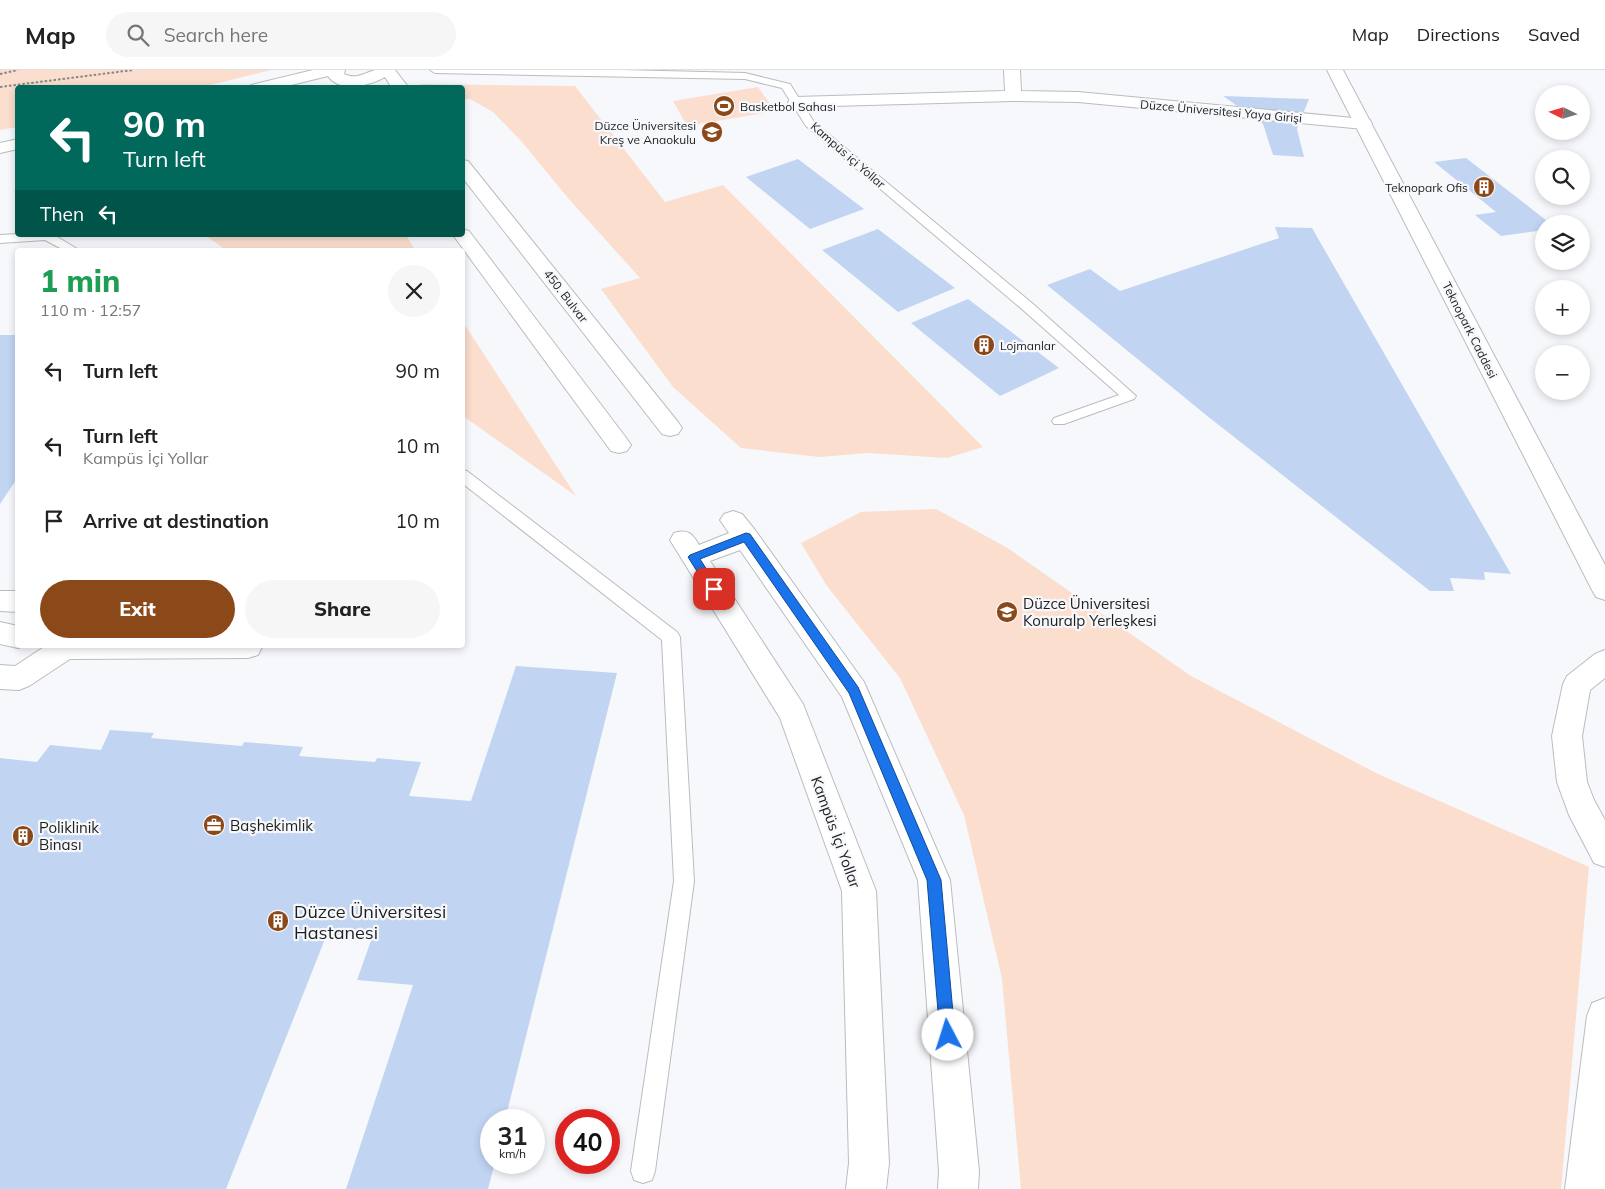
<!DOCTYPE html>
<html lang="en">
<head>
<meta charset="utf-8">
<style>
	body { margin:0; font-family:Mulish,sans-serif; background:#f6f6f6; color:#222; height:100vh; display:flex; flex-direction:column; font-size:19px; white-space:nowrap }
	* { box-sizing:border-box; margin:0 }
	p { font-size:16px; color:#767676 }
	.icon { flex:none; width:28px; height:28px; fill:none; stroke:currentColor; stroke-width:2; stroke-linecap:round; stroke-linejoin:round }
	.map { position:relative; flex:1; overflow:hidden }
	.sheet { position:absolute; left:15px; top:178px; width:450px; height:400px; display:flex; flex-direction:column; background:#fff; border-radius:5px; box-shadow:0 2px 8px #0003 }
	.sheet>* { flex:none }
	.hud { position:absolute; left:15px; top:15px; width:450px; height:152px; border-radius:5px; box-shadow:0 2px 8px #0003; background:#00695c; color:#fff; overflow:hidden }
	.needle { width:32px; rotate:275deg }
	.tools { position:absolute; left:1535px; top:15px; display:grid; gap:10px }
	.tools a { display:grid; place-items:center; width:55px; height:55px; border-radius:50%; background:#fff; box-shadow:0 2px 8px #0003; font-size:25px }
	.speed { position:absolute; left:480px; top:1039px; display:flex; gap:10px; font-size:25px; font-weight:700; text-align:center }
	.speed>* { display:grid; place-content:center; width:65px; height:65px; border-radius:50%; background:#fff; box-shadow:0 2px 8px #0003; line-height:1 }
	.speed small { font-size:12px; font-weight:400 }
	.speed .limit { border:8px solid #d22; background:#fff; color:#111 }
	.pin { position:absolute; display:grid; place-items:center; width:42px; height:42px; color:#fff; margin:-21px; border-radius:10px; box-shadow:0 2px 8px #0006 }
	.me { position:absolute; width:55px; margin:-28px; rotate:355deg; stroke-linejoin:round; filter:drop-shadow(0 0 4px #0008) }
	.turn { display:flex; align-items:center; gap:18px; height:105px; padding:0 25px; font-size:22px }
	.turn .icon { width:65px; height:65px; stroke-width:2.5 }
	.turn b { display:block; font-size:35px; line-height:42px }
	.then { display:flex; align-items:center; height:48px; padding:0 25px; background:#0003; gap:10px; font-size:19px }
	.round { display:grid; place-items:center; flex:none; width:52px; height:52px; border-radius:26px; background:#f6f6f6 }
	.head { display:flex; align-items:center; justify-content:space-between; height:85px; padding:0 25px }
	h1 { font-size:30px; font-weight:800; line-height:38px; color:#1e9e55 }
	.button { display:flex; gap:10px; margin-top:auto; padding:10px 25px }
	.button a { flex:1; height:58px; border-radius:30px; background:#8b4819; color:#fff; font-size:20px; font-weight:800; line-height:58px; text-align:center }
	.button a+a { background:#f6f6f6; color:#222 }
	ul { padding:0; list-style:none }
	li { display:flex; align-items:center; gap:15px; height:75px; padding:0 25px }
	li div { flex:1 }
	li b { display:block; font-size:19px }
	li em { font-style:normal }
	header { display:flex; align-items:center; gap:30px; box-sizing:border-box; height:70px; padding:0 25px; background:#fff; border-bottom:1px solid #e0e0e0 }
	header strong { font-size:24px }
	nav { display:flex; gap:28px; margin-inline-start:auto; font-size:18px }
	.search { width:350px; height:45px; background:#f6f6f6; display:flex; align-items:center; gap:12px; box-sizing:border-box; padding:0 18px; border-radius:28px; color:#767676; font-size:19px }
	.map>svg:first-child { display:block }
	.green { fill:#fbdece }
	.building { fill:#c1d5f3 }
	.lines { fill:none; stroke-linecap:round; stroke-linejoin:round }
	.lane-casing { stroke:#babcbe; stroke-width:2 }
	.street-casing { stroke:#babcbe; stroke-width:2 }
	.secondary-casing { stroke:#babcbe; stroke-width:2 }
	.path { stroke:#868789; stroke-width:2; stroke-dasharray:2.5 2; stroke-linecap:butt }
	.lane { fill:#fff; fill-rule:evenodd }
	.street { fill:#fff; fill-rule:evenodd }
	.secondary { fill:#fff; fill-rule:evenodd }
	.route { fill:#1a73e8; stroke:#114b97 }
	.labels { text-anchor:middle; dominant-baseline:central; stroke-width:4.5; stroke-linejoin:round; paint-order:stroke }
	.far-poi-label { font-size:12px; fill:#1d1e1f; stroke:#f7f8fb; text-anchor:start }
	.far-street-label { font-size:12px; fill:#1d1e1f; stroke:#f7f8fb }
	.poi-label { font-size:15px; fill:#1d1e1f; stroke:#f7f8fb; text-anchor:start }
	.street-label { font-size:15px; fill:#1d1e1f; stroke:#f7f8fb }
	.near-poi-label { font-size:18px; fill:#1d1e1f; stroke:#f7f8fb; text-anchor:start }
</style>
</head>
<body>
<header>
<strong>Map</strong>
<div class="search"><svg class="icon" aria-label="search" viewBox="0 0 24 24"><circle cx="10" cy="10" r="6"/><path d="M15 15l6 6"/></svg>Search here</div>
<nav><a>Map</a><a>Directions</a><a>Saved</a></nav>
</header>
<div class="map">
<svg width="1605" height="1119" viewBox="0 0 1605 1119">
	<rect width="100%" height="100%" fill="#f7f8fb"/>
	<path class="green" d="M0,0H271L202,17L18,18L17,57L0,60Z
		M421,14L575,16L665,132L723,115L983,377L947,388L868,383L820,387L741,378L673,317L601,219L640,208L568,128L522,72L493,42L470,29H463L462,18L421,17Z
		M758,17L775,41L687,56L673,31Z
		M205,165H406L415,180H226Z
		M463,252L576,426L463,346Z
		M936,439L1006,477L1191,606L1376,703L1589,797L1561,1119H1021L1002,909L964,745L900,608L827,516L801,473L861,442Z"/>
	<path class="building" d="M1223,26L1309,29L1297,59L1304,87L1273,85L1263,54Z
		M1466,88L1551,154H1544V160L1501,166L1475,145L1496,142L1434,92Z
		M798,89L864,139L810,159L746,107Z
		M1275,157L1312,158L1511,504L1484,502L1485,510L1450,508L1454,521H1430L1206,345L1047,215L1090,199L1120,221L1279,168Z
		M878,159L955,218L898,242L822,180Z
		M968,229L1059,298L1000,326L911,253Z
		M0,265H18V407L0,434Z
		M516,596L617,603L505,1050H491V1092H495L488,1119H346L413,915L357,910L372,868L327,864L226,1119H0V688L37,692L50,675L101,680L110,660L154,663L151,668L242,676L244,672L303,677L299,686L375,692L377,688L421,692L409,726L471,731Z"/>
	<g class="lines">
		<g class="lane-casing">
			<path id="lane" d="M430,0H622L745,3L790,14L814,52L1033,234L1136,326L1134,329L1064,354H1054L1052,351L1054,348L1119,325L1023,240L806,56L782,18L745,9L435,3Z
				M18,164L54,165L79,180H64L45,170L0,173V165Z
				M462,400L467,401L677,562L680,567L694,811L655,1101L652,1110L643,1113L634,1110L631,1101L674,811L662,570L462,413Z"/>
		</g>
		<g class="street-casing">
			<path id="street" d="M1004,0H1020L1021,21L1078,22L1364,49L1370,50L1372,54L1370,58L1364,59L1078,32L1013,31L796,37L790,35L788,32L790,29L796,27L1005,21Z
				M0,521H18V542L0,541Z
				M0,552L18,556V575H27L18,578L0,574Z
				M47,575H261L262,577L258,585L248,588L70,589L29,616L19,620L0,619V595L15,596Z"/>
		</g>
		<g class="secondary-casing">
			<path id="secondary" d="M313,0H345L344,4C356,10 364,3 375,0C380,0 389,0 395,0L409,18H392L385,7C370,16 339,23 328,6L279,18H249L251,15Z
				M1327,0H1343L1605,495V530L1596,527L1592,520Z
				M18,69V79L0,83V73Z
				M462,90L468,91L678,352L682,358L678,364L670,366L662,364L462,107Z
				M462,159L469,161L627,369L631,375L627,381L619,383L611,381L453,165H462Z
				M733,441L742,444L755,460L864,612L950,810L979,1101L978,1119H938L939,1101L918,810L842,627L740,480L710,491L803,634L876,821L889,1093L886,1119H846L849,1093L842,821L780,648L670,470L674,463C688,459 692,463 699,475L729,463L720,450L724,444Z
				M1605,580V608L1590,620L1582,666L1587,712L1594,730L1605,750V797L1594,793L1569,745L1557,712L1552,666L1563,614L1567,606L1595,584Z
				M1605,928V1119H1565L1587,946L1592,933Z"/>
		</g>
		<path class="path" d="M0,4L18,0
			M0,17L133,0"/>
		<use href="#lane" class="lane"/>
		<use href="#street" class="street"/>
		<use href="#secondary" class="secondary"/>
	</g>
	<path class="route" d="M746,463L750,464L858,617L941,810L955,965L953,970L948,972L942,970L940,965L927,810L849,623L744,472L700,489L719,519L714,523L710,522L688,487L690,485Z"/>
	<defs>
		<g id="stadium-disc" transform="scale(1.125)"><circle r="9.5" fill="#8b4819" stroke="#f7f8fb"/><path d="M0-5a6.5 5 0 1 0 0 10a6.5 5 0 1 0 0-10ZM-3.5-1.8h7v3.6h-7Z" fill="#fff"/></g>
		<g id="school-disc" transform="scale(1.125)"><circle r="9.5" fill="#8b4819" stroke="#f7f8fb"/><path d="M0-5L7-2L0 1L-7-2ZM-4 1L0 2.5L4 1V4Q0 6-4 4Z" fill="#fff"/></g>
		<g id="building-disc" transform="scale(1.125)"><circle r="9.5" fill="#8b4819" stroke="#f7f8fb"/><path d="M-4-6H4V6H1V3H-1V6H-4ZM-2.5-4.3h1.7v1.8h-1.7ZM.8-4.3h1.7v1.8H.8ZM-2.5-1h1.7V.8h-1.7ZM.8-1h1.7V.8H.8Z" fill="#fff"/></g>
		<g id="university-disc" transform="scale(1.125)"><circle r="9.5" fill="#8b4819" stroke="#f7f8fb"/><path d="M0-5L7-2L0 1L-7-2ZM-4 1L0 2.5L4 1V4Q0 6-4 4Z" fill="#fff"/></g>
		<g id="office-disc" transform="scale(1.125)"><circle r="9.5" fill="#8b4819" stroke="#f7f8fb"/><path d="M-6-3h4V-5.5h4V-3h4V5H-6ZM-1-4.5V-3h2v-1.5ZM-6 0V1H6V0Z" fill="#fff"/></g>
	</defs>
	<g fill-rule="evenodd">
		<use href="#stadium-disc" x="724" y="36"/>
		<use href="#school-disc" x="712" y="62"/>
		<use href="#building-disc" x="1484" y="117"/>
		<use href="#building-disc" x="984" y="275"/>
		<use href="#university-disc" x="1007" y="542"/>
		<use href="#office-disc" x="214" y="755"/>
		<use href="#building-disc" x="23" y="766"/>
		<use href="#building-disc" x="278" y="851"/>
	</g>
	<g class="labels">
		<g class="far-poi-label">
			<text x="740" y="36">Basketbol Sahası</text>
			<text x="696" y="55" text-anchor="end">Düzce Üniversitesi<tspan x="696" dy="14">Kreş ve Anaokulu</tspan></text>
			<text x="1468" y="117" text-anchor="end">Teknopark Ofis</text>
			<text x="1000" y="275">Lojmanlar</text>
		</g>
		<g class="far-street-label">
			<text transform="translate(1221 41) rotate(5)">Düzce Üniversitesi Yaya Girişi</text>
			<text transform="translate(848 85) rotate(41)">Kampüs içi Yollar</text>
			<text transform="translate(566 226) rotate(52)">450. Bulvar</text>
			<text transform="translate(1470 260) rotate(63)">Teknopark Caddesi</text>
		</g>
		<g class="poi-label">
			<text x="1023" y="533">Düzce Üniversitesi<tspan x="1023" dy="17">Konuralp Yerleşkesi</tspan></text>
			<text x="230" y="755">Başhekimlik</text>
			<text x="39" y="757">Poliklinik<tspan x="39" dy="17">Binası</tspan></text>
		</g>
		<g class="street-label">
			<text transform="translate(836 762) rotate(70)">Kampüs İçi Yollar</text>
		</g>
		<g class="near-poi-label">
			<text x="294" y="841">Düzce Üniversitesi<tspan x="294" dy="21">Hastanesi</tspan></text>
		</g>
	</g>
</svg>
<div class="tools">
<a><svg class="needle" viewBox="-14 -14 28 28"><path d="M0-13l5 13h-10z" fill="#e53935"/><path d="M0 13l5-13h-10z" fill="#767676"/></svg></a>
<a><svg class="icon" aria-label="search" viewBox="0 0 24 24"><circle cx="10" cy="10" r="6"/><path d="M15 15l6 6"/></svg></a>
<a><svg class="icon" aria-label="layers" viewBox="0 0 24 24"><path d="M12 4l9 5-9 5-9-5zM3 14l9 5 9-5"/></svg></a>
<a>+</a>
<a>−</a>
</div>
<div class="speed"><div>31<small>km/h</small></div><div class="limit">40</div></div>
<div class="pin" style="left:714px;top:519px;background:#d93025"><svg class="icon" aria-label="arrive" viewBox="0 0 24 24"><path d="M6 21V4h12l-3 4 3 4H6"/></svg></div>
<svg class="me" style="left:948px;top:965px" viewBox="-20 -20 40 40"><circle r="19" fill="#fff"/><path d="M0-13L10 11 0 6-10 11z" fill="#1a73e8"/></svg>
<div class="hud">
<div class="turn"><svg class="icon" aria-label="left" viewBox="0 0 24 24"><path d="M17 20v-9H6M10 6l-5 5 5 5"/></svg><div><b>90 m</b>Turn left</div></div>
<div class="then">Then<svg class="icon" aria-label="left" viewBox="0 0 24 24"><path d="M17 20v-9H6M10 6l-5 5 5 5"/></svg></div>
</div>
<section class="sheet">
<div class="head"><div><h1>1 min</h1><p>110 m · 12:57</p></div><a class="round"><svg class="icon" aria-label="close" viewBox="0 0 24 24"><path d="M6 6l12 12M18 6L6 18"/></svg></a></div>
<ul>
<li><svg class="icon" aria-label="left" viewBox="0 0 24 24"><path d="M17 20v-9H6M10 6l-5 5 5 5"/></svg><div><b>Turn left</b></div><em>90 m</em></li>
<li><svg class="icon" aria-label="left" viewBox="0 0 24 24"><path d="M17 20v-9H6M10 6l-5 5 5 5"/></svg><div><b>Turn left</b><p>Kampüs İçi Yollar</p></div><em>10 m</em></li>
<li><svg class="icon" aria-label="arrive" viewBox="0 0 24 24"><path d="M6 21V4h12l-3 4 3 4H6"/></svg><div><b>Arrive at destination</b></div><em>10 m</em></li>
</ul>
<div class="button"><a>Exit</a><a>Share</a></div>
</section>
</div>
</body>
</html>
